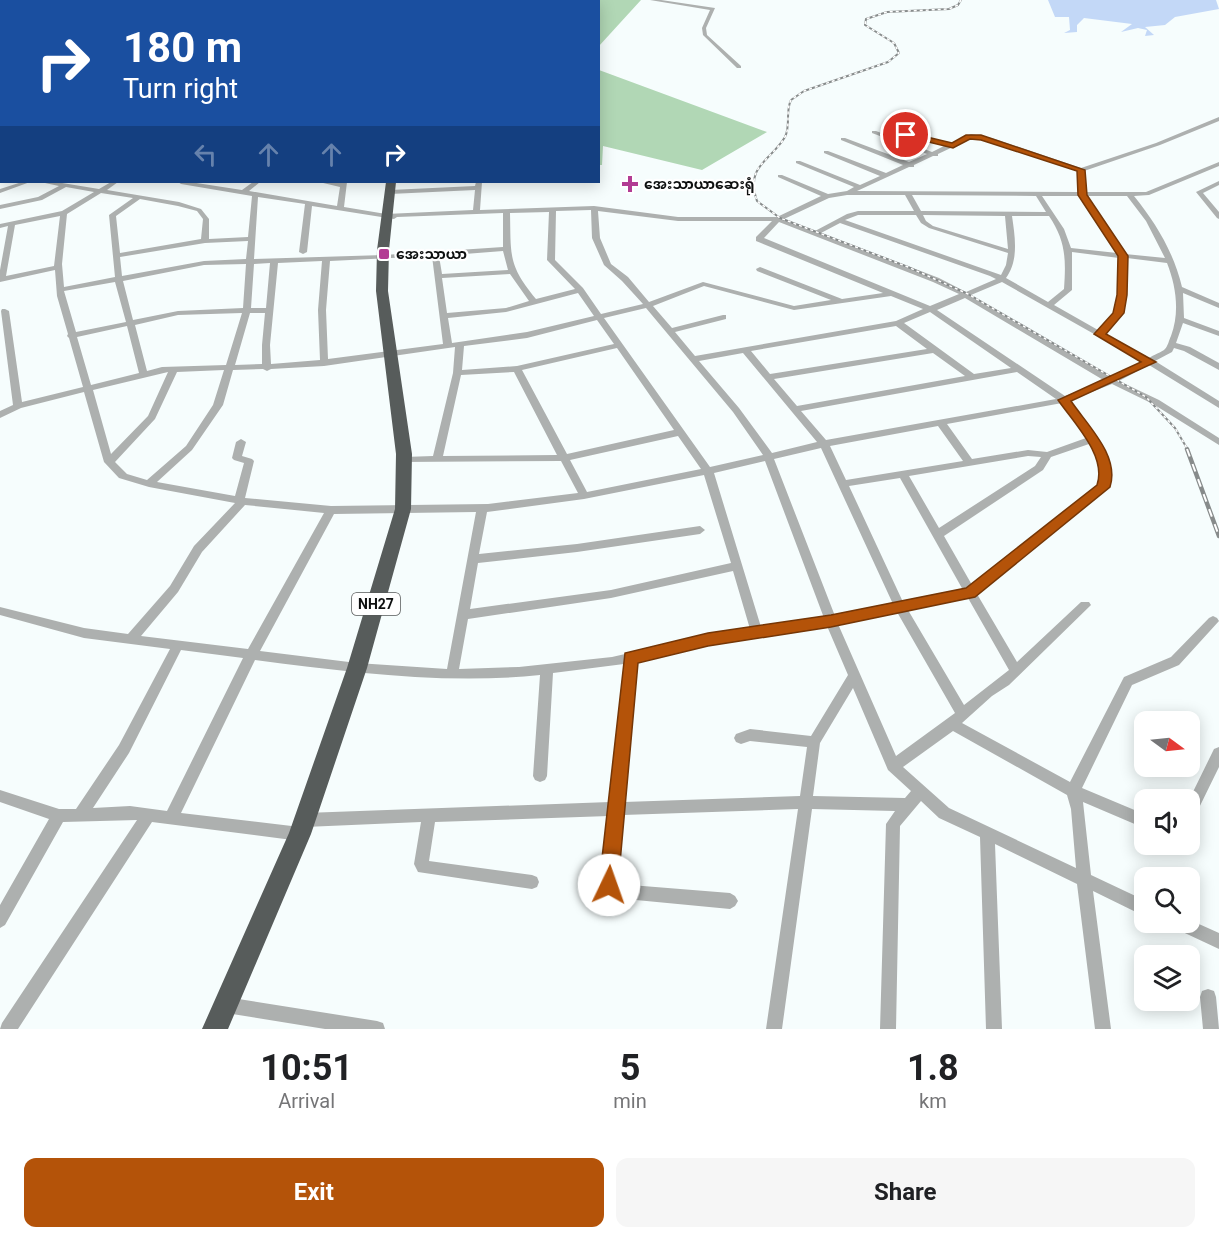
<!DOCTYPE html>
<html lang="en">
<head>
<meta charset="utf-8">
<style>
	body { margin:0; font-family:Roboto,"Noto Sans Myanmar",sans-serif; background:#f6f6f6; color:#202124; height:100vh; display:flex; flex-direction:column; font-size:22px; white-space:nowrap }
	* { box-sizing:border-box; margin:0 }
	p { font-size:20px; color:#757577 }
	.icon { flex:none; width:33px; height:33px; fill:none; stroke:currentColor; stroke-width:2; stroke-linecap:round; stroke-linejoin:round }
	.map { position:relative; height:1029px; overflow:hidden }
	.side { display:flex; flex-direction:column; background:#fff; flex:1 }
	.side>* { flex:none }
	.hud { position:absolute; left:0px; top:0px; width:600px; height:183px; box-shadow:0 3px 15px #0003; background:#1a4fa0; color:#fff; overflow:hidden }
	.needle { width:39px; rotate:105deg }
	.tools { position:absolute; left:1134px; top:711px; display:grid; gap:12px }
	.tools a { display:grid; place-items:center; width:66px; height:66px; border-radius:12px; background:#fff; box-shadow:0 3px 15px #0003; font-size:30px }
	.pin { position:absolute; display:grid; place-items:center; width:51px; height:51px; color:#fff; margin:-26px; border:3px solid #fff; border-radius:50%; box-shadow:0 2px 6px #0007 }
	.me { position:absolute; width:66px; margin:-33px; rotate:3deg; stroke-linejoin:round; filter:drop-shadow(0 0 4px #0008) }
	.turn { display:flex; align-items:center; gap:21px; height:126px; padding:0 24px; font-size:27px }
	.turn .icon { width:78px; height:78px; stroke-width:2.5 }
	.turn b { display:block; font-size:42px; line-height:51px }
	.lanes { display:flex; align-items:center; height:57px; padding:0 24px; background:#0003; justify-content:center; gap:30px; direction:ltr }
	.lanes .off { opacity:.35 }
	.eta { display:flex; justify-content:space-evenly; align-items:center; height:102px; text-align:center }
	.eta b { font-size:36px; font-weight:700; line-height:42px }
	.button { display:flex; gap:12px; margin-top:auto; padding:12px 24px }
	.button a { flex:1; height:69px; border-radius:12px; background:#b45309; color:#fff; font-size:24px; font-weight:700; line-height:69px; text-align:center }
	.button a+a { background:#f6f6f6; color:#202124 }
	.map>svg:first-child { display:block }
	.green { fill:#b1d7b5 }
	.water { fill:#c3d8f7 }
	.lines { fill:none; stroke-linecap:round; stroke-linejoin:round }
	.minor { fill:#adb0af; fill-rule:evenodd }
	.major { fill:#6d7271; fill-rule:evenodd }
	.highway { fill:#575c5b; fill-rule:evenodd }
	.rail-far1-casing { stroke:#878b8b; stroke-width:2 }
	.rail-casing { stroke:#878b8b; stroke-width:4.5 }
	.rail-far1 { stroke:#fff; stroke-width:1.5; stroke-dasharray:3; stroke-linecap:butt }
	.rail { stroke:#fff; stroke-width:2; stroke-dasharray:8; stroke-linecap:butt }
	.route { fill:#b45309; stroke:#753606; stroke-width:1.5 }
	.poi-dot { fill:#b33c93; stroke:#fff; stroke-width:2 }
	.labels { text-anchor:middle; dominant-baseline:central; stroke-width:4.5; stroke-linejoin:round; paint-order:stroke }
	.far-poi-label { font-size:14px; font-weight:bold; fill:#0e1010; stroke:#fff; text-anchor:start }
	.shield { fill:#fff; stroke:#565858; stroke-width:1.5 }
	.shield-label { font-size:14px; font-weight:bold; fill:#0e1010 }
</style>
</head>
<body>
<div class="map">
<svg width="1219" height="1029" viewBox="0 0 1219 1029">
	<rect width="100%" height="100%" fill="#f6fdfd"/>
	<path class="green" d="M541,0H641L599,46L598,2Z
		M598,70H599L767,132L702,170L603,146L602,165H599Z"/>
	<path class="water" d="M1048,0H1216L1219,9L1175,17L1165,25L1145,27L1154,35L1145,36L1147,30L1138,28L1121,32L1132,24L1084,18L1077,25V32L1064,33L1070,30L1069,17H1055Z"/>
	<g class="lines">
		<path class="minor" d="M75,0H79L74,2Z
			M190,0L216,1L133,2L135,1Z
			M307,0H311V2H307Z
			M650,0H661L715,8L706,28L707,35L741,66V68H737L703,35L702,28L710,10Z
			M260,1H287L289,2H258Z
			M0,10H2V12H0Z
			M0,41H2V43H0Z
			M0,55H2L0,59Z
			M0,77H2V81H0Z
			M0,88H2V92H0Z
			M0,99H2V103H0Z
			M0,109H2V113H0Z
			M1219,117V121L1160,145L1084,171L1086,192H1146L1219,162V166L1149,195L1134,196C1156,223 1174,253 1182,287L1219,303V308L1183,293L1184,318L1219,331V336L1183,323L1176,343L1190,347L1219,363V370L1184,351L1174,348L1172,352L1155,361L1219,401V408L1149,365L1119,381L1159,400L1219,438V445L1153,404L1112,384L1069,401L1109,458L1112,474L1108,487L977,594L1017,662L1081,602H1089L1091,605L1009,685L992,696L962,723L1070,782L1124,677L1171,657L1209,618L1213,616L1217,618L1219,621L1179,665L1132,685L1082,788L1144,814V828L1083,802L1091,875L1144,900V916L1093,891L1111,1029H1095L1077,884L995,844L1002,1029H986L980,837L939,818L921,801L900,826L896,1029H880L886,824L895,811L812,809L782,1029H766L798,809L623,815L617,882L618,884L730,893L735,896L738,901L735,906L730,909L615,898L610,896L602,885L609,816L435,822L429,861L532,875L537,877L539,882L537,887L532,889L418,872L414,864L421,822L305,827L300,825L298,820L300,815L305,813L610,802L624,664L553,673L547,776L545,780L540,782L535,780L533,776L540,675C445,685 349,672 255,660L181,813L300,827L305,829L307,834L305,839L300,841L152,822L18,1029H0L2,1023L137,820L63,822L5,925L0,928V905L49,819L0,802V790L59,809H76L119,745L170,649L84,638L0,615V607L84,628L128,634L170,586L194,546L235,503L149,487L119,478L104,462L84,392L21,408L0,418V411L13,405L1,311L2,309H5L9,311L22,402L83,387L69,338L67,336L68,334L57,296L55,270L0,282V270L8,226L0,228V224L62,211L94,192L66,187L42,200L0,209V205L38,197L59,186L45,183L44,182H56L99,189L111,182H118L107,190L179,202L201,209L209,219V239L248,237L252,196L181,184L178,182H190L242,190L253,182H260L249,191L337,206L340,187L319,182H347L344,207L386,214L473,210L475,190L390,194L387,192L390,190L475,186L476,182H482L480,210L594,206L678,217H777L821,196L778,177V175H782L828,194L847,191L854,187L796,163V161H800L860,185L880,176L824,153V151H828L886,173L903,165L841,140V138H845L909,162L927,154L872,133V131H876L932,152L946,145L904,136L892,129L893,125L896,123L899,125L898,128L908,134L951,143L971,134L992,138L1081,168L1156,143ZM972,138L991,142L1078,171L1079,192L857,191L909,167H914V165L933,156H938V154ZM101,193L133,198L109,215L115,277L64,287L62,264L67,214ZM847,195H905L914,211H858L847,214L815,231L784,219L829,198ZM912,195L1036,196L1046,212L921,211ZM1042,196H1080L1117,253L1071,248L1064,229ZM1087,196H1127L1146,221L1165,258L1125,254ZM258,197L305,204L299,252L303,254L307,252L312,206L394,219L397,217L503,213V247L384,255L254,259ZM140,199L178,206L197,211L203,219L201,239L120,253L116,216ZM591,210L592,238L604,265L622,281L643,304L601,314L583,288L555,260L556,211ZM598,211L678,221H772L756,237V241L883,293L842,299L760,267L756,269L757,271L831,300L794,306L703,282L649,302L628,277L611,264L600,238ZM549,212L547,260L575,289L536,299C508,265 511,256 510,213ZM858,215H916L921,223L929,228L1008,253L1006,265L1001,275L845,220ZM923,215L1005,216L1008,249L933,226L926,221ZM60,216L54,266L6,276L15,225ZM1012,216H1049C1066,241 1066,260 1064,289L1048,302L1006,278C1019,260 1015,237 1012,216ZM779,222L933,282L959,294L930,306L764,238ZM840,223L990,276L996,279L966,292L939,278L821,233ZM248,241L246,259L204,261L122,276L120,257L205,243ZM503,251L508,270L442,274L439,256ZM1072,252L1119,258L1118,295L1114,312L1098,330L1054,305L1072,290ZM432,256L443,344L328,359L326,310L330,261ZM1127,258L1167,263C1176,286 1180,312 1171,336C1169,340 1168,346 1165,349C1162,352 1153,355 1149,358L1104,333L1122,313L1126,295ZM322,261L318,310L320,360L271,364L270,345L278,263ZM270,263L266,308H251L254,264ZM246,264L243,308L178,311L133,320L123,281L204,265ZM510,274L529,301L506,308L447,313L442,278ZM115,282L126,322L76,332L64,291ZM1002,282L1142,361L1113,378L971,295ZM704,286L794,310L891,296L923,309L896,321L695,356L675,332L726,319V315H723L672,328L653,306ZM578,293L594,316L527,332L452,343L448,318L506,312ZM965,298L1105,381L1065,396L937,310ZM646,308L733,412L763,455L710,467L604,318ZM930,312L1011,368L974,374L904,323ZM242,313L226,365L162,367L147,371L135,325L178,315ZM250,313H265L262,345V364L235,365ZM597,320L614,344L517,366L462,370L464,346L527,338ZM127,326L139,373L91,385L77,337ZM896,326L927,349L770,374L751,351ZM455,347L453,373L433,456L404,457L401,458L399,460L401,462L561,461L578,493L488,504L331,506L245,498L254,461L252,459L242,456L246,442L241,439L236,442L232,458L234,460L244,463L235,496L157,482L192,450L223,405L233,370L263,369L267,371L271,369L324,366ZM617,348L674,430L567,454L522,370ZM743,353L817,442L772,453L739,408L699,361ZM933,353L965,376L797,406L774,379ZM224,370L213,405L186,446L147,480L127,474L115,462L155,419L177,372ZM168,372L148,416L111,454L93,390ZM514,372L557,455L443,456L461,375ZM1017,372L1056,399L826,440L801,411ZM1062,403L1086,438L1047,452L1028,450L972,459L947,424ZM938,426L963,461L846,480L830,446ZM678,436L701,469L587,492L570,460ZM1089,444C1099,458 1104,468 1098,485L972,585L944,536L1043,470L1051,457ZM821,448L893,604L835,616L774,459ZM1028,456L1041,457L1035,466L939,528L909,476ZM765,461L824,618L761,627L714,473ZM704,475L731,563L611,590L470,609L478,563L577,552L700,534L705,530L700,526L577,544L479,554L487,512L584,499ZM900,478L963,590L903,602L849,486ZM245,505L324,513L248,649L141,636L178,592L202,552ZM476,512L447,669L357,663L260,651L334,514ZM733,571L750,629L708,635L612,657L519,667L459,669L468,619L611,598ZM968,598L1009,670L964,705L908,610ZM897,612L955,713L896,756L838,624ZM827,626L848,675L811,736L750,729L736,734L734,738L736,742L741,744L750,741L807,747L800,796L624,802L637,661L708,645ZM181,650L243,658L167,811L130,806L93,808L129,753ZM853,688L888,770L911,791L905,798L813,796L820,743ZM953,731L1067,795L1071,809L1076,868L949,808L903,767Z
			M0,118H2V122H0Z
			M0,130H2V134H0Z
			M2,142V146L0,147V143Z
			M0,171H2V175H0Z
			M1219,181V185L1203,193L1219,212V219L1217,218L1196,192Z
			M22,182H30L0,193V189Z
			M1219,747V767L1195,816L1190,817L1189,800L1214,749Z
			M1190,920L1219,933V949L1172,927L1170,922H1190Z
			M1208,989L1214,991L1216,997L1219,1029H1203L1200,997L1202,991Z
			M226,997L377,1021L383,1023L385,1029H325L226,1013L220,1011L218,1005L220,999Z"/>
		<path class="major" d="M0,24H2V28H0Z"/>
		<path class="highway" d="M527,0H533V2H527Z
			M386,182H396L389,250L388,291L412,454L411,509L367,668L311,834L228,1029H202L289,833L347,668L395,509L396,454L376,291L377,250Z"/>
		<g class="rail-far1-casing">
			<path id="rail-far1" d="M961,0L958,5L949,9L887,12L866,19L865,25L894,43L899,53L888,62L804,91L791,100C785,112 791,125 785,137C770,162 745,165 757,201L780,218L908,267L968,294L1146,397L1175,428L1188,450"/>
		</g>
		<g class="rail-casing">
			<path id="rail" d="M1187,449L1219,536"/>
		</g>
		<use href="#rail-far1" class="rail-far1"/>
		<use href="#rail" class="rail"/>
	</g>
	<path class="route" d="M906,132L952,143L966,135H981L1085,170L1087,195L1128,256L1127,295L1124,313L1106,334L1156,362L1071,401C1088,426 1120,456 1110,487L975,597L831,627L708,646L638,663L618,885L615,892L609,895L602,892L599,885L625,653L708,633L831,615L966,588L1097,485C1107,456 1074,423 1058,400L1141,362L1094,334L1113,313L1117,295L1118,256L1078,195L1077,171L981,140L970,139L953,148L904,136Z"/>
	<g class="poi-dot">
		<path d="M627 175h6v6h6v6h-6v6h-6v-6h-6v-6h6z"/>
		<rect x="378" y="248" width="12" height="12" rx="3"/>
	</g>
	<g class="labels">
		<g class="far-poi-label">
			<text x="644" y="184">အေးသာယာဆေးရုံ</text>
			<text x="396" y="254">အေးသာယာ</text>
		</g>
		<rect class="shield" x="352" y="593" width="48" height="22" rx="4.5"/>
		<g class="shield-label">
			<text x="376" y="604">NH27</text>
		</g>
	</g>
</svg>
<div class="tools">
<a><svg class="needle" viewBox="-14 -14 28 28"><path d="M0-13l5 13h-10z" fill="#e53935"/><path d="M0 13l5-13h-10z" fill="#757577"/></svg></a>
<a><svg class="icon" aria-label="sound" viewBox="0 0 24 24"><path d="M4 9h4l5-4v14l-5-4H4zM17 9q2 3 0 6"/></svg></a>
<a><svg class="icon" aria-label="search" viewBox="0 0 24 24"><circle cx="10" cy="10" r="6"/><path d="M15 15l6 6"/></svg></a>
<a><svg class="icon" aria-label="layers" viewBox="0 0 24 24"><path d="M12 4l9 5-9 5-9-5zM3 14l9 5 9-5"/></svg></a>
</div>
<div class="pin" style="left:906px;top:135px;background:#d93025"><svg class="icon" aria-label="arrive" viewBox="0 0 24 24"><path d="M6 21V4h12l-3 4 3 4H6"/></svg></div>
<svg class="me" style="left:609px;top:885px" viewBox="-20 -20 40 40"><circle r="19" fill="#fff"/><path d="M0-13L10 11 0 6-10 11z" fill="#b45309"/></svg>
<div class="hud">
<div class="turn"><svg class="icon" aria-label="right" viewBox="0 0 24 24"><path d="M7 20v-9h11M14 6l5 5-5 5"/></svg><div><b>180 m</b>Turn right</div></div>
<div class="lanes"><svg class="icon off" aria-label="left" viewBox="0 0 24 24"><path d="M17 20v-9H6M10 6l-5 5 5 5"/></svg><svg class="icon off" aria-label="ahead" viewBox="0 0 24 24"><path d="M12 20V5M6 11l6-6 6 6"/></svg><svg class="icon off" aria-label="ahead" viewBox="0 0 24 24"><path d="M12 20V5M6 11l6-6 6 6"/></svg><svg class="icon" aria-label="right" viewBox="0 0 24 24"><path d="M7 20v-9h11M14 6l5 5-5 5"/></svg></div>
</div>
</div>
<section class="side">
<div class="eta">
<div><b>10:51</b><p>Arrival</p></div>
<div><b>5</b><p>min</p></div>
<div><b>1.8</b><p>km</p></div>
</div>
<div class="button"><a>Exit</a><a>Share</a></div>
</section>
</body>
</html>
